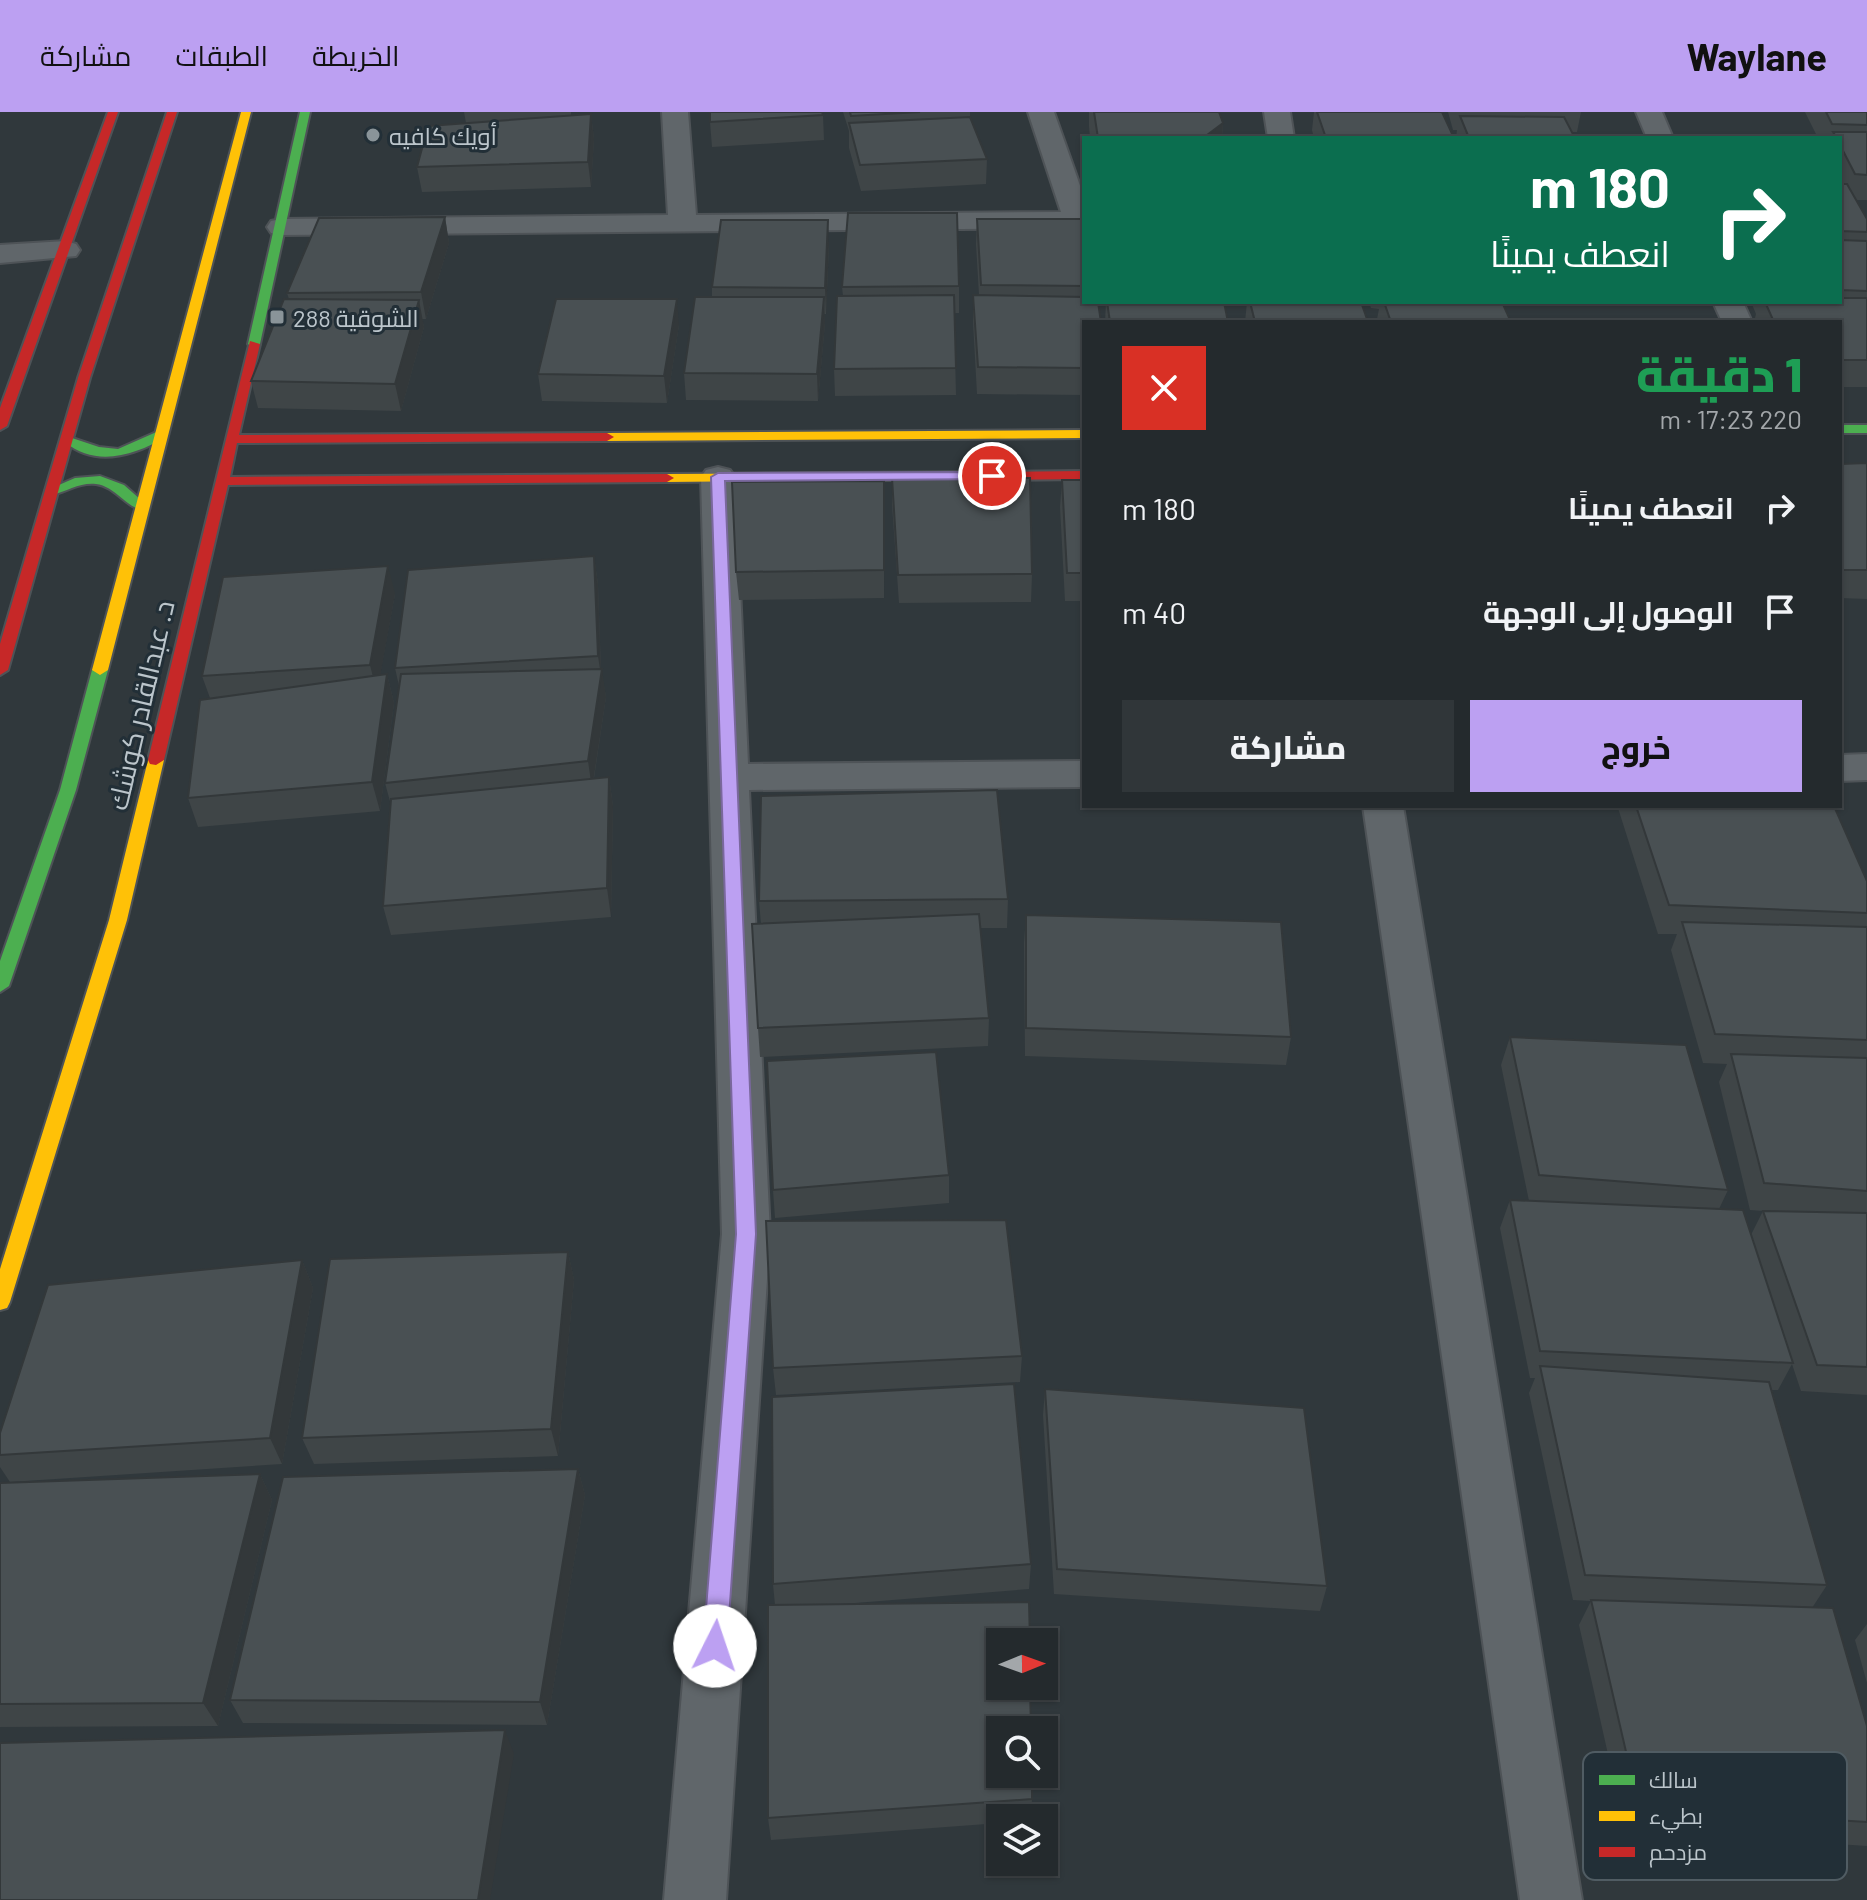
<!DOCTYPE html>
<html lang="ar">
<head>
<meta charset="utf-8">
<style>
	body { margin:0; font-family:Barlow,Cairo,sans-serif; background:#303639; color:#f1f3f6; direction:rtl; height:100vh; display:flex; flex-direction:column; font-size:30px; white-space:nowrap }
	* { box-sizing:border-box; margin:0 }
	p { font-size:26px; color:#a3a7aa }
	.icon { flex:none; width:44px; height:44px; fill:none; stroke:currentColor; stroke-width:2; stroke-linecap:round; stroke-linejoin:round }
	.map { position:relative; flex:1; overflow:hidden; direction:ltr }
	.sheet { position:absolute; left:1082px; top:208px; width:760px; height:488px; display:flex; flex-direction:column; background:#242a2d; border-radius:0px; box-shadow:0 2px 6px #0004,0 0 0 2px #414649; direction:rtl }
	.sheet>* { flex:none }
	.banner { position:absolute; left:1082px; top:24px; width:760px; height:168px; border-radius:0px; box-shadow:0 2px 6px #0004,0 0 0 2px #414649; direction:rtl; background:#0b6e4f; color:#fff; overflow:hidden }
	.needle { width:52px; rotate:89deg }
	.fabs { position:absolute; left:986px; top:1516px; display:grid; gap:16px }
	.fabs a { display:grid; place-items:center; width:72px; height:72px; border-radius:0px; background:#242a2d; box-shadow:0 2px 6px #0004,0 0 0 2px #414649; font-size:40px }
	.pin { position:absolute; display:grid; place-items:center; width:68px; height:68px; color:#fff; margin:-34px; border:4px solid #fff; border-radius:50%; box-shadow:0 2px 8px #0007 }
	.me { position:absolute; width:88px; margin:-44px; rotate:4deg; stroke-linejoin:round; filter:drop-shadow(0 0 6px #0008) }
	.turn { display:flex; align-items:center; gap:28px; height:168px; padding:0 40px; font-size:36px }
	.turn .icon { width:104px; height:104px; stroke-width:2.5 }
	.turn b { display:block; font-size:56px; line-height:68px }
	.round { display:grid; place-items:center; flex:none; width:84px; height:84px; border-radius:0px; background:#303639 }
	.summary { display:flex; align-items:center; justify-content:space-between; height:136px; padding:0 40px }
	h1 { font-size:48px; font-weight:800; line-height:60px; color:#1e9e55 }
	.primary-button { display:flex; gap:16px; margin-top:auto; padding:16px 40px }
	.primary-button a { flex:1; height:92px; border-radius:0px; background:#bca0f2; color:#111; font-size:32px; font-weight:800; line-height:92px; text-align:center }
	.primary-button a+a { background:#303639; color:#f1f3f6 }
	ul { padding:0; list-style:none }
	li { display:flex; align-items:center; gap:24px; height:104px; padding:0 40px }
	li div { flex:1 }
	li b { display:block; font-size:30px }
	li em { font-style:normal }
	header { display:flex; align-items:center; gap:48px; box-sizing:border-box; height:112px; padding:0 40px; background:#bca0f2; color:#111 }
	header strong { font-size:38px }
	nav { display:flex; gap:44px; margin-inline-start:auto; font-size:28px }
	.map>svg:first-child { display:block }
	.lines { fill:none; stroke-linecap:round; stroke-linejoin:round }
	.street-casing { stroke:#4e5357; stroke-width:4 }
	.fast-casing { stroke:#4e5357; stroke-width:4 }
	.slow-casing { stroke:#4e5357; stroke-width:4 }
	.jam-casing { stroke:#4e5357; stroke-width:4 }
	.street { fill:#60666a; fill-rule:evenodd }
	.fast { fill:#4caf50; fill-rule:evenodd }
	.slow { fill:#ffc107; fill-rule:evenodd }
	.jam { fill:#c62828; fill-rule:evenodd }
	.wall { fill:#3f4547 }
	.shaded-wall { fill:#33383a }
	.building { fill:#495053; stroke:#33383a; stroke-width:2 }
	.route { fill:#bca0f2; stroke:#7a689d; stroke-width:2 }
	.poi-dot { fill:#8a9499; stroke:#222f37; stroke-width:3 }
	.labels { text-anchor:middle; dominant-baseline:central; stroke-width:6; stroke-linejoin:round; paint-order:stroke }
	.far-poi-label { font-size:24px; fill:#bbc5cb; stroke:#222f37; text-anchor:start }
	.street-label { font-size:28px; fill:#bbc5cb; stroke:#222f37 }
	.key { fill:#222f37; stroke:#505c63; stroke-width:2 }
	.key-label { font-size:22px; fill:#bbc5cb }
</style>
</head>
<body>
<header>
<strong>Waylane</strong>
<nav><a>الخريطة</a><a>الطبقات</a><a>مشاركة</a></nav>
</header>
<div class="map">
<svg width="1867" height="1788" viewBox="0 0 1867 1788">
	<rect width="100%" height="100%" fill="#30383c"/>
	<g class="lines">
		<g class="street-casing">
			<path id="street" d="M662,0H688L696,103L1061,100L1028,0H1054L1084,85V116L281,123L271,121L267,115L271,109L281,107L668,103Z
				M1264,0H1290L1294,26H1268Z
				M1636,0H1662L1673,26H1647Z
				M66,129L76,132L80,138L76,144L0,151V133Z
				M1713,190H1743L1752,210H1722Z
				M718,355L730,358L735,365L748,652L1084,649V675L749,678L770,1122L726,1788H664L722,1122L701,365L706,358Z
				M1867,642V668L1840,669V643Z
				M1363,694H1403L1582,1788H1520Z"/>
		</g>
		<g class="fast-casing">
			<path id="fast" d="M300,0H310L260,232L254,236L248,232Z
				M1840,313H1867V321H1840Z
				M161,318L168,322L166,325C135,343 96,356 65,330L72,326L99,335L118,337Z
				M100,364L124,373L149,395L147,398C129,400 116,374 96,372C81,370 67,379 52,383L45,379L75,366Z
				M100,553L108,558L76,678L9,874L0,880V849L60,678L92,558Z"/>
		</g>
		<g class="slow-casing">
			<path id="slow" d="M241,0H251L108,558L100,563L92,558Z
				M1084,318V326L607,329L600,325L607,321Z
				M982,360L989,364L987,367L667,370L660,366L667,362Z
				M156,643L164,648L127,808L10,1190L7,1196L0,1198V1157L109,808L148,648Z"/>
		</g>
		<g class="jam-casing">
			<path id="jam" d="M108,0H118L7,314L0,318V296Z
				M167,0H177L90,266L8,558L0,563V532L78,266Z
				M250,229L260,232L239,323L607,321L614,325L607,329L237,331L230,365L667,362L674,366L667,370L228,373L164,648L156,653L150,652L148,648Z
				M1084,359V367L982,368L975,364L982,360Z"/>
		</g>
		<use href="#street" class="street"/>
		<use href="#fast" class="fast"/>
		<use href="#slow" class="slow"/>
		<use href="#jam" class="jam"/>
	</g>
	<path class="wall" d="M464,0H571V4L591,2L594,27L591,75L422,80L417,55L466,11Z
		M843,0H970V5L987,47L986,72L861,79L849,36V19Z
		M1089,0H1219L1223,11L1222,26H1090L1089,14Z
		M1314,0H1442L1454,26H1314L1312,18Z
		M1448,0H1581L1577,20H1572L1575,26H1456L1457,18H1453Z
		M1805,0H1867V88H1856L1867,107V275H1840V210H1754L1756,202L1751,190H1840V26H1818Z
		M823,3L824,28L712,35L710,10Z
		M445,105L449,131L426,207H422L424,215L401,299L258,296L251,269L289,187L287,181Z
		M977,107L1084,121V283L977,282L973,210V183H979L976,132Z
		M829,133L826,202H824L825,211L818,289L686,288L684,261L712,185V175Z
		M959,174V201H954L956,283L835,284L834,257L843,184L842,175Z
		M1106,190H1224L1228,210H1105Z
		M1247,190H1361L1368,210H1245Z
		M1369,190H1502L1511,210H1378L1377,207L1379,197L1371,196Z
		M679,213L667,291L542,289L538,262Z
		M1867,351V487L1840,486V352Z
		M892,366L1032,462L1031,490L899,491L892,393Z
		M1062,368H1084V489H1065L1060,395Z
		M884,369V486L739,488L736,460Z
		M594,444L598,472L601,557L606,585L594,666L609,665L613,694L611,805L391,823L383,794L391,693L385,671L399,574L395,556Z
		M395,482L380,563L387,562L394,591L380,699L198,715L188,686L210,586L202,564Z
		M1618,694H1834L1867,769V1283L1801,1279L1792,1252L1778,1278H1772L1827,1473L1812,1496L1867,1614V1734L1625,1718L1579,1513L1591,1489L1573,1488L1529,1281L1535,1266H1530L1500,1116L1510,1088L1529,1089L1501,953L1510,925L1728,1078L1719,1097L1751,1123L1763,1099L1750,1098L1719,970L1727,952L1703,951L1671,838L1677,822H1658L1618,696Z
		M1008,787L1007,816H980L989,906L988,934L760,945L758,916L761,812L759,789Z
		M1026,803L1291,925L1286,953L1025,944L1024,831Z
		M949,1063V1091L775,1106L773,1078Z
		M568,1140L574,1168L558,1344L314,1352L302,1326Z
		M302,1148L313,1176L282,1352L10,1370L0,1355V1321Z
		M1022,1244L1020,1270L776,1283L773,1256Z
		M1045,1277L1327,1474L1320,1499L1054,1482L1043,1303Z
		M578,1357L585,1383L547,1613L243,1611L230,1588Z
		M260,1362L272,1388L218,1614L0,1615V1371Z
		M1031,1452L1029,1477L830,1493L1032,1687L1031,1706H1000V1711L771,1728L768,1706L775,1493L773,1472Z
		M1867,1512V1571L1855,1528Z"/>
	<path class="shaded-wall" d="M591,2L594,27L591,75L588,50Z
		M1223,11L1222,26H1203Z
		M445,105L449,131L426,207L421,180Z
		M828,108L829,133L826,202L825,176Z
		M824,185L825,211L818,289L817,262Z
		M677,187L679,213L667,291L664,264Z
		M419,188L424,215L401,299L395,272Z
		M884,369L885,397L884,486Z
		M594,444L598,472L601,559L602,557L606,585L592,677L588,649L601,564L598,544Z
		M388,454L395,482L377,581L370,553Z
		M387,562L394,591L380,699L372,670Z
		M609,665L613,694L611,805L607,776Z
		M568,1140L574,1168L558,1344L551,1317Z
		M302,1148L313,1176L282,1352L270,1326Z
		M578,1357L585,1383L547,1613L540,1590Z
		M260,1362L272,1388L218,1614L203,1591Z
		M505,1618L514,1642L490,1788H478Z"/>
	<path class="building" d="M710,0H822L823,3L710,10Z
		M850,0H920L851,4Z
		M1094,0H1219L1223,11L1203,26H1098Z
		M1317,0H1442L1454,26H1326Z
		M1826,0H1867V13L1832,12Z
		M591,2L588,50L417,55L428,14Z
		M1460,4L1564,5L1575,26H1469Z
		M970,5L987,47L860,53L849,11Z
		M1833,20H1867V63L1855,62L1840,33V26H1837Z
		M1840,72H1847L1867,107V120L1840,119Z
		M848,101H957L959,174L842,175Z
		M445,105L421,180L287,181L319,106Z
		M977,107H1082L1084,121V174L981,173Z
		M721,108H828L825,176L712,175Z
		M1840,128L1867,129V179L1840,178Z
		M954,183L956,256L834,257L837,184Z
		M973,183L1084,185V190H1098L1101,210H1084V256L978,255Z
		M695,185H824L817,262L684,261Z
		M1840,186H1867V248H1840V210H1774L1765,190H1840Z
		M284,187L419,188L395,272L251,269Z
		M556,187H677L664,264L538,262Z
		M1107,190H1224L1228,210H1110Z
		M1250,190H1361L1368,210H1255Z
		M1384,190H1502L1511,210H1391Z
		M1867,351V458H1840V352Z
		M892,366H1030L1032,462L898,463Z
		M1062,368H1084V461H1067Z
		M884,369V458L736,460L732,370Z
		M594,444L598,544L395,556L408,458Z
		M388,454L370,553L202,564L223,465Z
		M602,557L588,649L385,671L401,562Z
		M387,562L372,670L188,686L200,588Z
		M609,665L607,776L383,794L391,687Z
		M997,678L1008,787L759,789L761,684Z
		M1636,694H1834L1867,769V801L1669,793Z
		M979,802L989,906L758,916L752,812Z
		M1026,803L1281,810L1291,925L1026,916Z
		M1682,810L1867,815V928L1715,922Z
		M1510,925L1686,933L1728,1078L1539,1063Z
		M936,940L949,1063L773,1078L767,949Z
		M1731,942L1867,946V1079L1764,1071Z
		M1510,1088L1743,1098L1793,1251L1540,1239Z
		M1763,1099L1867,1101V1255L1817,1253Z
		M1006,1108L1022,1244L773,1256L766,1109Z
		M568,1140L551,1317L302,1326L330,1147Z
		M302,1148L270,1326L0,1343V1321L48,1173Z
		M1540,1254L1769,1270L1827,1473L1585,1463Z
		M1014,1272L1031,1452L773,1472L772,1285Z
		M1045,1277L1304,1296L1327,1474L1057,1457Z
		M578,1357L540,1590L230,1588L283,1365Z
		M260,1362L203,1591L0,1592V1371Z
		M1591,1488L1833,1496L1867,1614V1710L1639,1696Z
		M1029,1490L1030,1530H1000V1574H1030L1031,1618H1000V1662H1032V1687L768,1706V1493Z
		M505,1618L478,1788H0V1631Z"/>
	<path class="route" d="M992,360L999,364L997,367L725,369L756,1122L727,1534L723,1542L715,1545L706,1542L703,1534L736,1122L711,365L718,361Z"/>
	<g class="poi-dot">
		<circle cx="373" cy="23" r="8"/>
		<rect x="269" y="197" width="16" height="16" rx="4"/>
	</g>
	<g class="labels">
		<g class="far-poi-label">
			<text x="389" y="23">أويك كافيه</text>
			<text x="293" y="205">الشوقية 288</text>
		</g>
		<g class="street-label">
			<text transform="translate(140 593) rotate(-77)">د. عبدالقادر كوشك</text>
		</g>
	</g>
	<rect x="1583" y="1640" width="264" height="128" rx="12" class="key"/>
	<rect x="1599" y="1663" width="36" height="10" fill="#4caf50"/>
	<rect x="1599" y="1699" width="36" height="10" fill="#ffc107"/>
	<rect x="1599" y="1735" width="36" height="10" fill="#c62828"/>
	<g class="key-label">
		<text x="1649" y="1676">سالك</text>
		<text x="1649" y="1712">بطيء</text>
		<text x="1649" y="1748">مزدحم</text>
	</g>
</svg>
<div class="fabs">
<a><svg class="needle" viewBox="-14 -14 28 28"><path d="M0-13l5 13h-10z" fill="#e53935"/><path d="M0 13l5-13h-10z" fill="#a3a7aa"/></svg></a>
<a><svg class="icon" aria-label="search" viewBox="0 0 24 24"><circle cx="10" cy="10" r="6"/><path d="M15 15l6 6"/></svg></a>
<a><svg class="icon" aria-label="layers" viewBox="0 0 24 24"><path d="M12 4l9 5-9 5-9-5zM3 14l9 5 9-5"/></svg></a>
</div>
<div class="pin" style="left:992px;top:364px;background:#d93025"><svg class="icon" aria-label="arrive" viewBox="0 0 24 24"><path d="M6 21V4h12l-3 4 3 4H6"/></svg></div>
<svg class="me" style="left:715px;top:1534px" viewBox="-20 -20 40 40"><circle r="19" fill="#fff"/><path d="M0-13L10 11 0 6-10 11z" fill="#bca0f2"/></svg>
<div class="banner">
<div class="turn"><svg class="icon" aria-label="right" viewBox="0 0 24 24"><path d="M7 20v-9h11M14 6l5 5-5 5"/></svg><div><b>180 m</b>انعطف يمينًا</div></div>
</div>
<section class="sheet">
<div class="summary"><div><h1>1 دقيقة</h1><p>220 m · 17:23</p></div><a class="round" style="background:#d93025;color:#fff"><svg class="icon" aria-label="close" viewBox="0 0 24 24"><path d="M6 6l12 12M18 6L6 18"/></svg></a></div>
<ul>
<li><svg class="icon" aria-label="right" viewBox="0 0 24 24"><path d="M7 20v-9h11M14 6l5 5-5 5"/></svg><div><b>انعطف يمينًا</b></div><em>180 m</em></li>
<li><svg class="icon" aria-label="arrive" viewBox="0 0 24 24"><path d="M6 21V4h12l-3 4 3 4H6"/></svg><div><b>الوصول إلى الوجهة</b></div><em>40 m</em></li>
</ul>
<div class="primary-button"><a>خروج</a><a>مشاركة</a></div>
</section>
</div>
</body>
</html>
